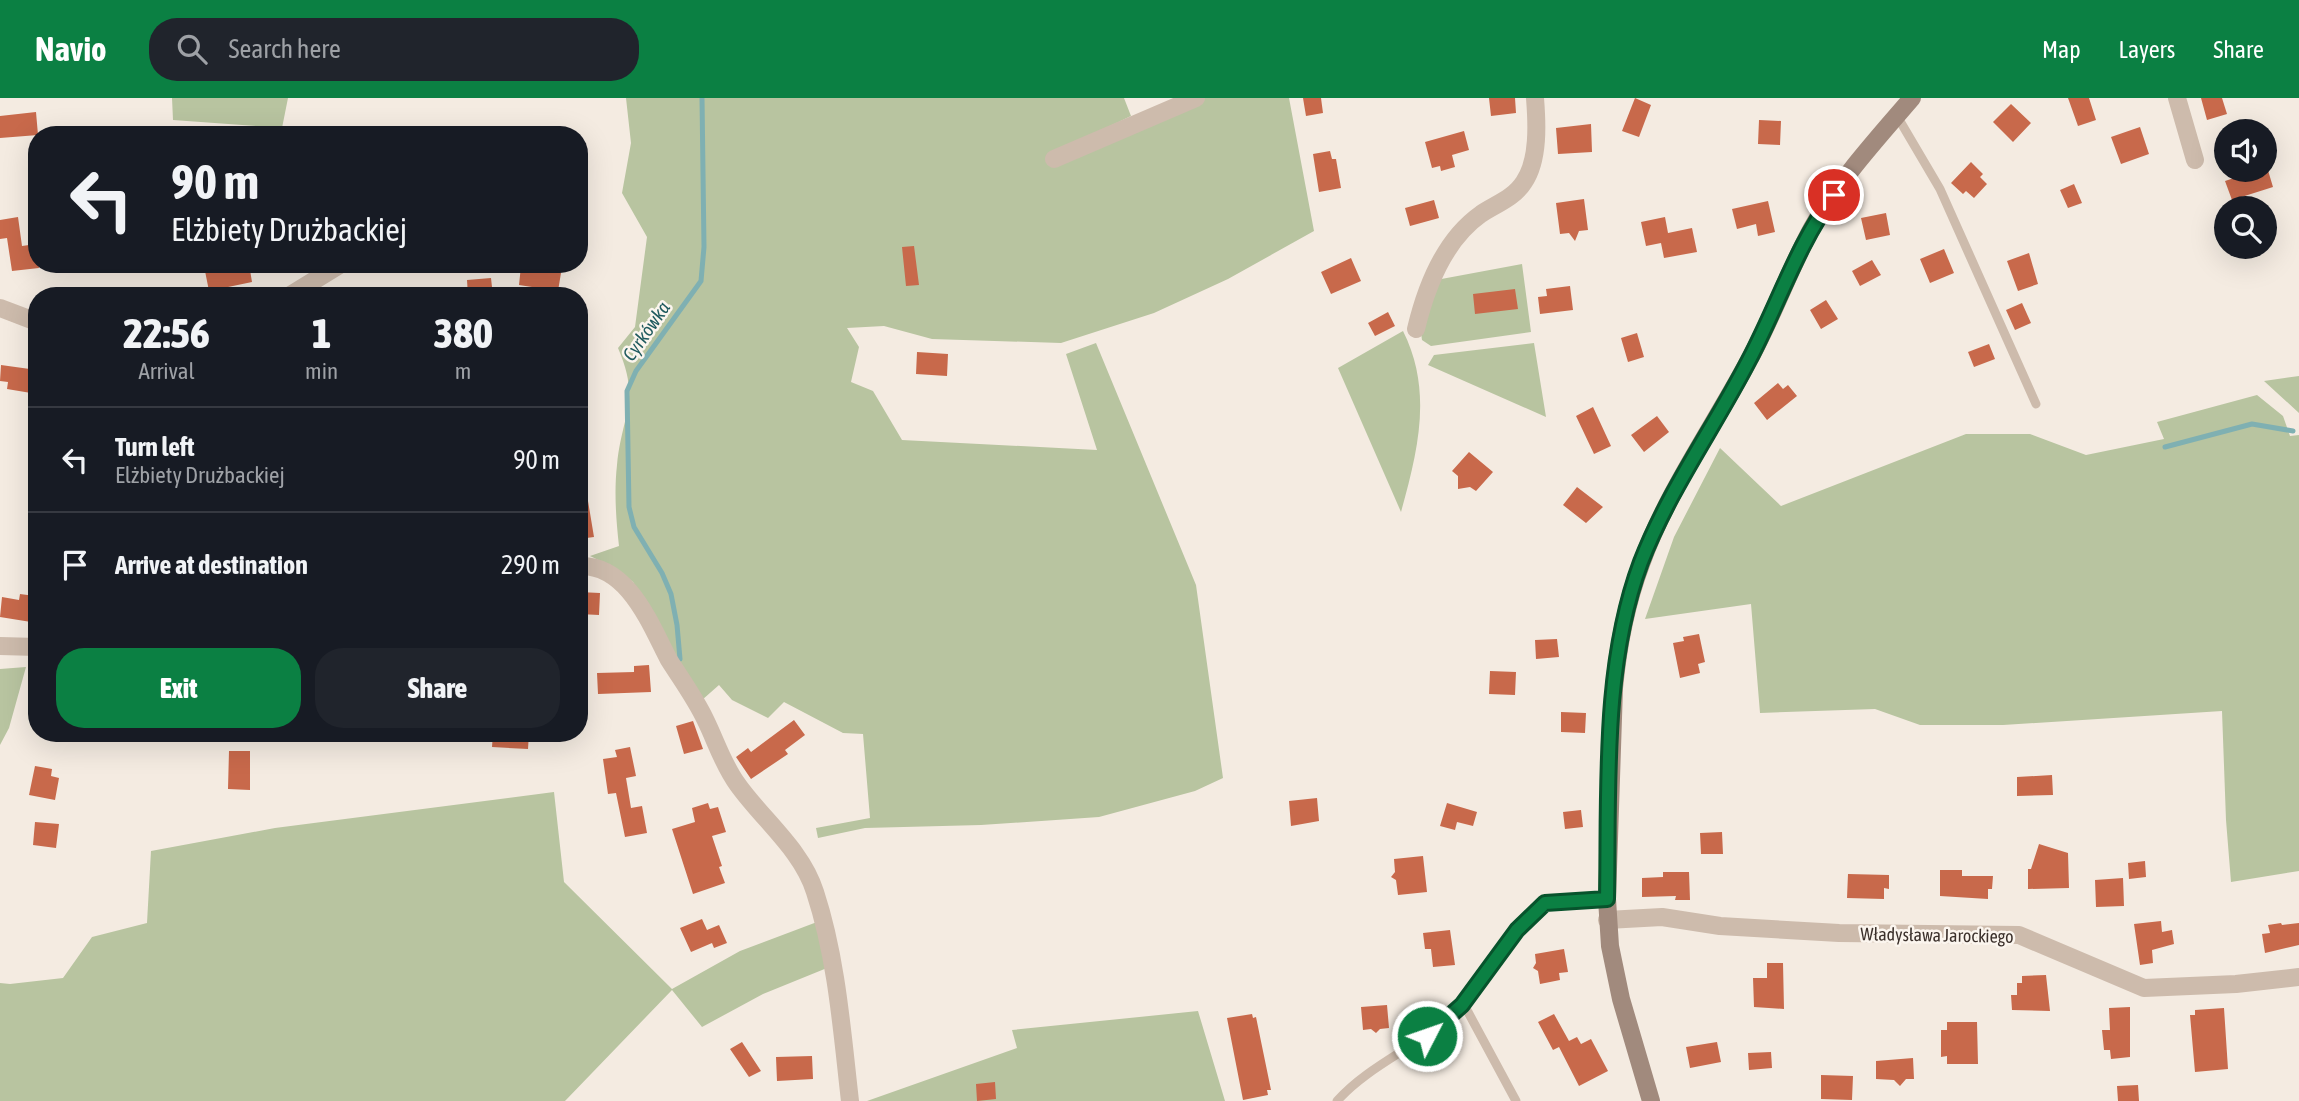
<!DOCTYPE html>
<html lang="en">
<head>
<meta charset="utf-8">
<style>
	body { margin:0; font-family:"Asap Condensed",sans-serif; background:#20242c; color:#f1f3f6; height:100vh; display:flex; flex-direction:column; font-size:26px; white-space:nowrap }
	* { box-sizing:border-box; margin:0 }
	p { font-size:23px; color:#9ea1a6 }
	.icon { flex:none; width:38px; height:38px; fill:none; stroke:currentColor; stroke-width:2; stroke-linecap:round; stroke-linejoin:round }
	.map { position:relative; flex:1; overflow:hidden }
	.side { position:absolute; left:28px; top:189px; width:560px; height:455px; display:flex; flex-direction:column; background:#171b24; border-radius:28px; box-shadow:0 7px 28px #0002 }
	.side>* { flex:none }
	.guide { position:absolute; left:28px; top:28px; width:560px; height:147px; border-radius:28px; box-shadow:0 7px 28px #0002; background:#171b24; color:#f1f3f6; overflow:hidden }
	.buttons { position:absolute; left:2214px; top:21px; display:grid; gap:14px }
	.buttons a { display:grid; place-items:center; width:63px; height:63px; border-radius:50%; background:#171b24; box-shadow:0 7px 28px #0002; font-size:35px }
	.pin { position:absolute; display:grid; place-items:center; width:60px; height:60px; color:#fff; margin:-30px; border:4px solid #fff; border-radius:50%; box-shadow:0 2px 7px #0007 }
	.me { position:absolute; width:77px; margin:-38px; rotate:49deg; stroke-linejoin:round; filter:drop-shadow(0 0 5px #0008) }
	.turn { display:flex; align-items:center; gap:24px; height:147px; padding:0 28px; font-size:32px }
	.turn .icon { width:91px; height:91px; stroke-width:2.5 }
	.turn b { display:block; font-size:49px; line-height:60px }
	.eta { display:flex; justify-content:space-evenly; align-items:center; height:119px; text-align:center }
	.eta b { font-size:42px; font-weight:800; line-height:49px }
	.primary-button { display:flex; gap:14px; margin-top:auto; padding:14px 28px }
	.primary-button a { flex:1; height:80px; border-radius:28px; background:#0b8043; color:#fff; font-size:28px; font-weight:800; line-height:80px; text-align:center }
	.primary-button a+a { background:#20242c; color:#f1f3f6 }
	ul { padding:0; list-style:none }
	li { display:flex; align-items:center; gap:21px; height:105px; padding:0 28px; border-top:2px solid #363941 }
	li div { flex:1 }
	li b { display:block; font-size:26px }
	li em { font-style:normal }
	header { display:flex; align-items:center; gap:42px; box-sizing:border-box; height:98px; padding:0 35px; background:#0b8043; color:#fff }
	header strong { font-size:33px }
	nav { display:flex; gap:38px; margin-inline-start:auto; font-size:24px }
	.search { width:490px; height:63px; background:#20242c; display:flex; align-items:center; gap:18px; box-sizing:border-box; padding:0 24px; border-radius:28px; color:#9ea1a6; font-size:26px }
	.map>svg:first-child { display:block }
	.green { fill:#b8c4a0 }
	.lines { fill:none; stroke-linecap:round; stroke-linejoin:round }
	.stream { stroke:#7fb0b2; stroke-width:5 }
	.building { fill:#c8694b }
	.lane { stroke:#cdbbac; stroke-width:9 }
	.street { stroke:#cdbbac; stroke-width:18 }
	.secondary { stroke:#a18a7d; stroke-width:18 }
	.route-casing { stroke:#07532c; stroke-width:18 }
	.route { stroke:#0b8043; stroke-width:12 }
	.labels { text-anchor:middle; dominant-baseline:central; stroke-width:5; stroke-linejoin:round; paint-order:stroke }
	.street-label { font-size:18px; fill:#3b302b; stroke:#fbf5ee }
	.water-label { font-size:19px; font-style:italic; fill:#1f5a5e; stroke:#fbf5ee }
</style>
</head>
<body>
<header>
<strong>Navio</strong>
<div class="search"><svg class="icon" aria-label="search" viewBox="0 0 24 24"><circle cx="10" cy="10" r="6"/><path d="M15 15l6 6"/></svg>Search here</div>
<nav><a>Map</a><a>Layers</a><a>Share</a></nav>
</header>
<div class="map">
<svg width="2299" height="1003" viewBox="0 0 2299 1003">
	<rect width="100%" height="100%" fill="#f4ebe1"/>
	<path class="green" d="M172,0H288L282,30L173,22Z
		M626,0H1124L1131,18L1050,57L1054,65L1205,0H1289L1314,133L1228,181L1154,215L1061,245L932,241L884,228L847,230L859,249L851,284L873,293L902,342L1097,352L1066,256L1096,245L1196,487L1223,680L1195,693L1099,719L981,727L865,730L818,740L816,730L870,720L863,636L843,635L784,604L768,620L732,602L719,587L702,602L672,556L633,484L615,470L590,458L619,448C616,421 614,394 617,367C622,316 641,303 618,250L635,229L647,139L622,95L631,45Z
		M1522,166L1531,234L1431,248L1422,242L1420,228L1436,182Z
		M1403,233C1433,293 1418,352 1401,414L1338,270Z
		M1534,245L1546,319L1428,267L1434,257Z
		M2299,278V315L2264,283Z
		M2257,297L2283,318L2290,338L2299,337V773L2231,784L2226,722L2222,613L2003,627H1920L1875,611L1760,615L1751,506L1645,521L1674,439L1720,350L1781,408L1966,336H2030L2086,357L2164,341L2157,324Z
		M26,569L9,630L0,647V571Z
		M554,694L564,784L672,891L740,853L817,824L827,870L763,896L702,929L672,892L565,1003H0V885L10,886L63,880L92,839L147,825L151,753L275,730Z
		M1198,913L1225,1003H867L1017,950L1012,932Z"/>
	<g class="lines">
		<path class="stream" d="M2165,349L2252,326L2293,333
			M680,561L677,527L671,496L662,475L634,429L629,409L627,293L636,273L701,183L704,149L702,0"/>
	</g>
	<path class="building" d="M1303,0H1321L1323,15L1306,18Z
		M1489,0H1515L1516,15L1491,18Z
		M1635,0L1651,7L1639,39L1622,33Z
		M2068,0H2089L2096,22L2078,28Z
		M2201,0H2222L2227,16L2207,22Z
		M2011,6L2031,25L2013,44L1993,24Z
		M36,14L38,37L0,40V18Z
		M1759,22L1781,23L1780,47L1758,46Z
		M1591,26L1592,54L1558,56L1556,30Z
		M2140,29L2149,56L2121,66L2111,39Z
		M1464,33L1469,52L1452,57L1455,69L1441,73L1440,68L1432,70L1425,44Z
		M1330,53L1332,61H1336L1341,90L1319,94L1313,56Z
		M1971,64L1983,76L1980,79L1987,86L1974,100L1966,93L1963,96L1951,85Z
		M2267,69L2273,89L2232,102L2225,83Z
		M2074,86L2082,105L2068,110L2060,92Z
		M1584,101L1588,132L1579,133L1575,143L1569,135L1560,136L1556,105Z
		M1434,102L1439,120L1410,128L1405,110Z
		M1768,103L1775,134L1758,138L1756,126L1737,131L1732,111Z
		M1886,115L1890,137L1866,142L1861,120Z
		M18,119L22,148L36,146L39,170L12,173L7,140L0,141V122Z
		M1665,119L1668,135L1692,130L1697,154L1664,160L1661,145L1646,148L1641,124Z
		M914,148L919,187L906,188L902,149Z
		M1944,151L1954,175L1930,185L1920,161Z
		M2029,155L2038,186L2018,193L2007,163Z
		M1351,160L1361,183L1331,196L1321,174Z
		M1872,162L1881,177L1860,188L1852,173Z
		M239,166H249L252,184L209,193L205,173Z
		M521,168L561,175L558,193L519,187Z
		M491,180L493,198H468L467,182Z
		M1570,188L1573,212L1540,216L1538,199L1547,198L1546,191Z
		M1515,191L1518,211L1475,216L1473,196Z
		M1826,202L1838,221L1821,231L1810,212Z
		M2022,205L2031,225L2015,232L2006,212Z
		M1388,214L1395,228L1375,238L1368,225Z
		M1637,235L1644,259L1628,264L1621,240Z
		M1989,246L1995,261L1974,269L1968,254Z
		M917,254L948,256L947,278L916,276Z
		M1,267L37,272V296L7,291L8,284L0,283Z
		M1778,285L1783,291L1788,287L1797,298L1767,322L1754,305Z
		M1593,309L1611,348L1594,356L1576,318Z
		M1657,318L1669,334L1644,354L1631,337Z
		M1469,354L1493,374L1476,393L1470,389L1458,391V378L1452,373Z
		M1577,389L1603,409L1586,425L1563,407Z
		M579,397H587L594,439L579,441Z
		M579,494L600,495L599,517L579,516Z
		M20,496L35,498L31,524L0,519L2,499L19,502Z
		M1699,536L1705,564L1698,566L1700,575L1680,580L1673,545L1684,543L1683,539Z
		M1557,541L1559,559L1536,561L1535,542Z
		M649,567L651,594L598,596L597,575L634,574V568Z
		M1490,573L1516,574L1515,597L1489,596Z
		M1561,614L1586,615L1585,635L1561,634Z
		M794,622L805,637L785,652L788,656L751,681L736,659L748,650L751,654Z
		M693,623L703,651L684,656L676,628Z
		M493,635H529L528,651L492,649Z
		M630,649L636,678L626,680L631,710L642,708L647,735L625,739L616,695L608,696L603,661L617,659L615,652Z
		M229,653H250V692L228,691Z
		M35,668L52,671L51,678L59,680L55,702L29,697Z
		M2052,677L2053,697L2017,698V679Z
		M1317,700L1319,723L1291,728L1289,703Z
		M708,705L710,711L718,709L726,734L712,738L722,768L719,769L725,785L693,796L672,731L695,724L692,710Z
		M1447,705L1477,714L1473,728L1457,724L1455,732L1440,728Z
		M1581,712L1583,729L1565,731L1563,714Z
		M35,724L59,726L56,750L33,747Z
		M1722,734L1723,756H1701L1700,735Z
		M2039,746L2068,755L2069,790L2028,791V771H2031Z
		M1423,758L1427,794L1398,797L1396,782L1391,779L1395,774L1394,761Z
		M2145,763L2146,779L2129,781L2128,765Z
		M1940,772H1962V778H1993L1992,791H1988V801L1940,798Z
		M1663,774H1689L1690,802H1675L1676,798L1642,799V780L1663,779Z
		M1848,776L1889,777V791L1884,790V801L1847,800Z
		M2123,780L2124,808L2096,809L2095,782Z
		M702,821L707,832L719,827L727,845L714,850L712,845L691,854L680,830Z
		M2161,823L2162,834L2172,832L2174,846L2152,852L2153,865L2140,867L2134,826Z
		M2281,825L2282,827L2299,825V847L2265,855L2262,836L2270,835L2268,827Z
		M1450,832L1455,867L1433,869L1431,851H1425L1423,835Z
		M1564,851L1568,874L1559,875L1560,882L1540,886L1538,873L1533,870L1536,865L1535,856Z
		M1767,865H1783L1784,911L1754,909L1753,880H1767Z
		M2046,877L2050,913L2012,912L2011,897H2017V885H2022V878Z
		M1387,907L1389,930L1380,931L1376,935L1371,931L1363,932L1361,909Z
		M2130,909V959L2111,961L2110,952H2104L2102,932H2110L2109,910Z
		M2224,910L2228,971L2195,974L2190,917H2195V912Z
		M1252,916L1253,920L1256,919L1271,992H1267L1268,997L1243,1002L1227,920Z
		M1554,916L1569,943L1577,939L1581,946L1591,941L1608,973L1579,988L1559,949L1553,952L1538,924Z
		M1947,924H1977L1978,966H1947V958L1941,959V932H1947Z
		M742,944L761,973L749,979L730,951Z
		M1717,944L1721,964L1690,970L1686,949Z
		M1771,954L1772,970L1749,972L1748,955Z
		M812,958L813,981L777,983L776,959Z
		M1913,960L1914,981H1906L1900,988L1894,982L1876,981V963Z
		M1821,977L1853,978L1852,1002L1821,1001Z
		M995,984L996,1001L977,1003L976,986Z
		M2138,987L2139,1003H2118L2117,988Z"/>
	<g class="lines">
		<path class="lane" d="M1897,18L1940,91L2036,306
			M1462,907L1468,914L1516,1003
			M1337,1003C1372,964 1424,947 1460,909C1471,897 1478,882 1487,869C1505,845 1524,825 1545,805L1607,801"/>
		<path class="street" d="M2177,0L2195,62
			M1054,61L1196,0
			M289,198L341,166
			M0,210L37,224
			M1416,231C1426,189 1444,142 1481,116C1496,106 1514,100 1524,84C1539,62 1537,25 1535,0
			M579,468C628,466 650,526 669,562C681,581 695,600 705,621C716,643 723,667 738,687C763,722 802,752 815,794C837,861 842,934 850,1003
			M0,548L37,549
			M1607,822L1662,819L1720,828L1839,835L2019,837L2144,890L2236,886L2299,879"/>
		<path class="secondary" d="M1651,1003L1621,901L1610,848L1607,801L1614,590C1618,548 1626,506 1641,466C1667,394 1712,331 1748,264C1772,221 1788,174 1812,130C1838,83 1877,41 1912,0"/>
	</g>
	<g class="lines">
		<g class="route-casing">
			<path id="route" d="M1427,938L1462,907L1517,832L1545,805L1607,801C1609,691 1602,568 1641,464C1669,392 1714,330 1749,262C1778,207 1797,147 1834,97"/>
		</g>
		<use href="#route" class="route"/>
	</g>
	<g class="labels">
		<g class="street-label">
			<text transform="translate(1937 837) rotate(1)">Władysława Jarockiego</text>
		</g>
		<g class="water-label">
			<text transform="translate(646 233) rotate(-55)">Cyrkówka</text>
		</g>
	</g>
</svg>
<div class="buttons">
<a><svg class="icon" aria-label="sound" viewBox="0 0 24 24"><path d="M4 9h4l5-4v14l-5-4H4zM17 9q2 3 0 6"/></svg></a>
<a><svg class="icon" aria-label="search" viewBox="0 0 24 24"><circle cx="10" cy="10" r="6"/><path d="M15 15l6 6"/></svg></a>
</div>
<div class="pin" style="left:1834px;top:97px;background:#d93025"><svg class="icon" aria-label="arrive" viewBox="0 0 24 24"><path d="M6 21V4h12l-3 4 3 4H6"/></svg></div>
<svg class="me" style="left:1427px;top:938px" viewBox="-20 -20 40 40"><circle r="17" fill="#0b8043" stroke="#fff" stroke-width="3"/><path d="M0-11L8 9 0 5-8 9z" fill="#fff"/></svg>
<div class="guide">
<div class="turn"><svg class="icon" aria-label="left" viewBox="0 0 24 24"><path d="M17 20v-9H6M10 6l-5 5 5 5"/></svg><div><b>90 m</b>Elżbiety Drużbackiej</div></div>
</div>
<section class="side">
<div class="eta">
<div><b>22:56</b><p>Arrival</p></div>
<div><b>1</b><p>min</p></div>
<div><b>380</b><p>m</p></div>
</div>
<ul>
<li><svg class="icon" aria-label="left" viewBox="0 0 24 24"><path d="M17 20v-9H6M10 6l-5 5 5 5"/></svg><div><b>Turn left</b><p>Elżbiety Drużbackiej</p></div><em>90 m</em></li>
<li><svg class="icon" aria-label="arrive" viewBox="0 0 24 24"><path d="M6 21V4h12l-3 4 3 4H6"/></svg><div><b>Arrive at destination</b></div><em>290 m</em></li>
</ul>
<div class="primary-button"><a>Exit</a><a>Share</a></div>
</section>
</div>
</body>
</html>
